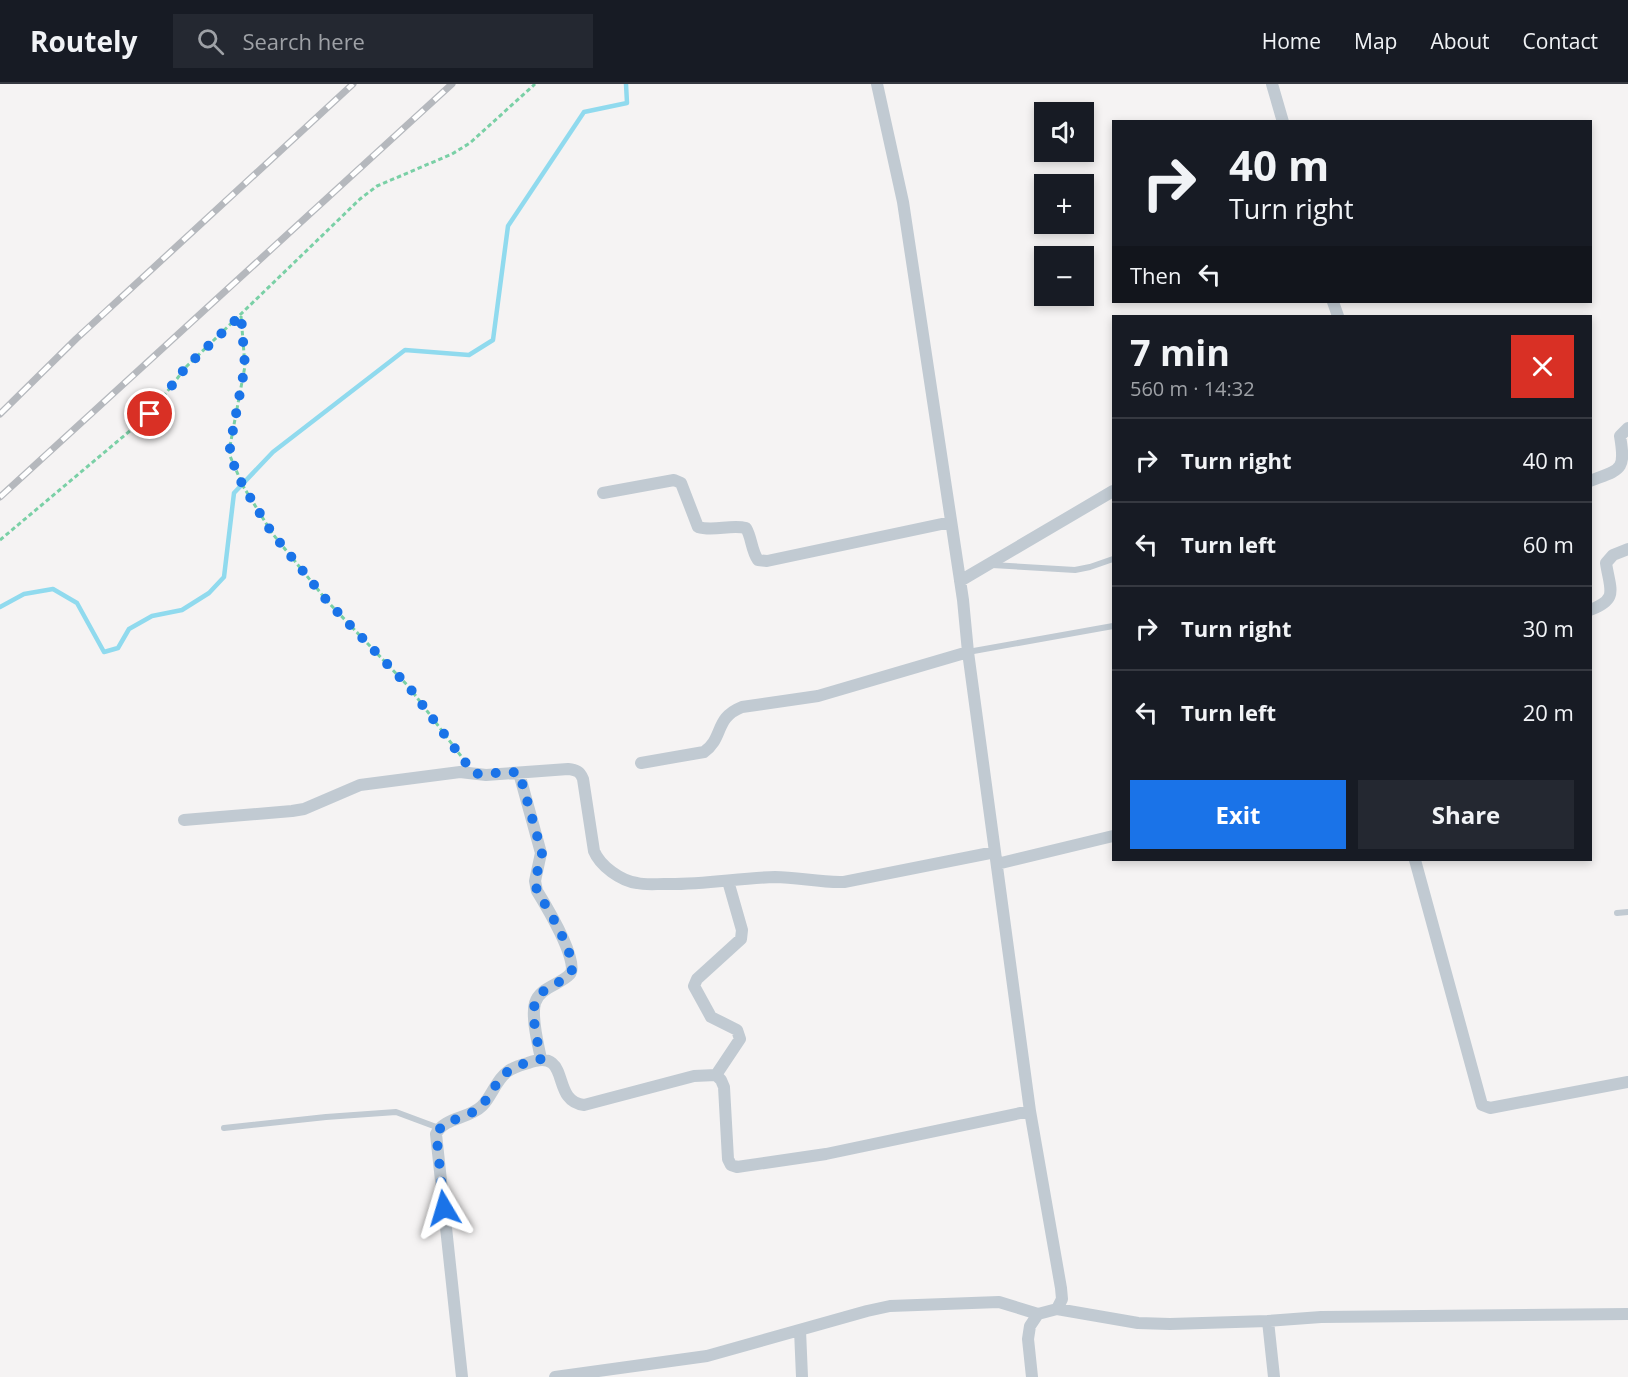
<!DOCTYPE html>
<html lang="en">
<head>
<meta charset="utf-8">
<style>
	body { margin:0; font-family:"Open Sans",sans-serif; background:#242831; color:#f1f3f6; height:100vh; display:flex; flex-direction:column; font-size:22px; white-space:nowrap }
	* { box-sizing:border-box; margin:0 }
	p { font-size:20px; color:#9ea1a6 }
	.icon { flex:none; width:33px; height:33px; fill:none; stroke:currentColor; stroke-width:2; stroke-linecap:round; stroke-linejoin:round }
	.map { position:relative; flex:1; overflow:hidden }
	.panel { position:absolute; left:1112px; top:231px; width:480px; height:546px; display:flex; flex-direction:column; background:#171b24; border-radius:0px; box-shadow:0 3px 9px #0003 }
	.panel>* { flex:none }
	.guide { position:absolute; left:1112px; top:36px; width:480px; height:183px; border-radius:0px; box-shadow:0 3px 9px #0003; background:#171b24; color:#f1f3f6; overflow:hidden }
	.tools { position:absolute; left:1034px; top:18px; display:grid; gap:12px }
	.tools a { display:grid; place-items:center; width:60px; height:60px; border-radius:0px; background:#171b24; box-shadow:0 3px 9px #0003; font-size:30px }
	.pin { position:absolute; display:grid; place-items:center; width:51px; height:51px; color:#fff; margin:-26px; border:3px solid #fff; border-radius:50%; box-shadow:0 2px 6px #0007 }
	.me { position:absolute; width:66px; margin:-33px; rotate:353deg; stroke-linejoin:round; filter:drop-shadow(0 0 4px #0008) }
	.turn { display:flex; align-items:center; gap:21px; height:126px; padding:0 18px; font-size:27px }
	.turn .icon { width:78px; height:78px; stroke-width:2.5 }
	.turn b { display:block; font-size:42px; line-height:51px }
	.then { display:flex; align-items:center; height:57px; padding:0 18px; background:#0003; gap:12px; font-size:22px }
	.round { display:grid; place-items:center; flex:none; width:63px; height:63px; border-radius:0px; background:#242831 }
	.headline { display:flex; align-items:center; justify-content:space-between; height:102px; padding:0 18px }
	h1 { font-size:36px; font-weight:700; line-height:45px }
	.button { display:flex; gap:12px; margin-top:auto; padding:12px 18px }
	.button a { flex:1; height:69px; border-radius:0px; background:#1a73e8; color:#fff; font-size:24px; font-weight:700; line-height:69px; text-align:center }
	.button a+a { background:#242831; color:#f1f3f6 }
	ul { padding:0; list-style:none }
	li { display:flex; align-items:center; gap:18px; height:84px; padding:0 18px; border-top:2px solid #363941 }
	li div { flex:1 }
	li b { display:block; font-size:22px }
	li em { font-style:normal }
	header { display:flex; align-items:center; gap:36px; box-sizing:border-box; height:84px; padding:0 30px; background:#171b24; border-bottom:2px solid #363941 }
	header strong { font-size:28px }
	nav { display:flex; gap:33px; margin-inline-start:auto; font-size:21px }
	.search { width:420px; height:54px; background:#242831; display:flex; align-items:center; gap:15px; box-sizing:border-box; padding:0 21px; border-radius:0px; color:#9ea1a6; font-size:22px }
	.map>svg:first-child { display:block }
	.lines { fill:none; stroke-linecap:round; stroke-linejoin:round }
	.stream { stroke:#90daee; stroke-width:4.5 }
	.path { stroke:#7ad0a6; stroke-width:3; stroke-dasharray:4.5 3; stroke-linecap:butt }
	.lane { stroke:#c1cad2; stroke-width:6 }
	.street { stroke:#c1cad2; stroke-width:12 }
	.rail-casing { stroke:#b5b8bd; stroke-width:7 }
	.rail { stroke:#fff; stroke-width:4.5; stroke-dasharray:14; stroke-linecap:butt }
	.route { stroke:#1a73e8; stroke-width:10; stroke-dasharray:0 18 }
</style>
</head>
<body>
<header>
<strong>Routely</strong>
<div class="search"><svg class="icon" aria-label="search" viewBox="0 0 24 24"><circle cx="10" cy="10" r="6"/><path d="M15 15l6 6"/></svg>Search here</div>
<nav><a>Home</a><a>Map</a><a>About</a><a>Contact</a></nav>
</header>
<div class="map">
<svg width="1628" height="1293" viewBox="0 0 1628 1293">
	<rect width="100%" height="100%" fill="#f5f3f3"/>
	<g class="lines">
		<path class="stream" d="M0,523L24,510L53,505L77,519L104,568L118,564L129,545L152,532L182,526L209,509L224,493L234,409L273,368L405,266L469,271L493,256L508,142L584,28L627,19L626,0"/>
		<path class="path" d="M241,232L245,282L230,362V372L243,402L272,449L328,518L409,603L464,676
			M0,456L150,330L186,283L360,115L377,102L452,70L470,59L535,0"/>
		<path class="lane" d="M992,481L1075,486L1090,483L1113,475
			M968,568L1113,542
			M1617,829L1628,828
			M224,1044L326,1033L396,1028L439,1044"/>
		<path class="street" d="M877,0L903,118L963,516L968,568L1030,1027L1061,1204L1062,1215L1057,1225L1038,1230L1030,1242L1028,1255L1032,1293
			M1272,0L1283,38
			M1333,218L1338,232
			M1590,397C1621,385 1626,387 1620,352L1628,344
			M603,409L674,396L681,399L698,443C714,448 730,440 746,444C752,454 751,466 758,476L767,477L951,438
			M960,497L1113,407
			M1590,526C1619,515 1610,506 1606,479L1613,471L1628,465
			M641,679L704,668C724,654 714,634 742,623L818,612L968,568
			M519,689L541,769L535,797L537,807C545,820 580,878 570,890C560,901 540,903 535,919C531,933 538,960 541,975
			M184,736L292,727L304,725L360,701L460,688L486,691L568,685C576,686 580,687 583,695L594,767C600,782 621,797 637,799C645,801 655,800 664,800C702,801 738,794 775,793C798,793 821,799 844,798L995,768
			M1415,776L1482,1021L1490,1024L1628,998
			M997,780L1113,752
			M716,991L740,955L737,946L711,933L694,902L697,895L741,855L742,846L728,797
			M1057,1225L1138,1239L1170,1240L1268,1237L1321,1233L1628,1230
			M1268,1237L1274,1293
			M800,1246L802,1293
			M462,1293L436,1050C444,1033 469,1035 482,1022C492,1012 496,996 507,988C513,983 521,981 528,979C573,963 549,1017 584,1021L694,992L716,991L721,996L724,1003L728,1075L731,1081L737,1083L826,1070L1030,1027
			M555,1293L707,1272L867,1227L890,1222L999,1218L1038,1230"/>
		<g class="rail-casing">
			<path id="rail" d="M0,330L76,255L353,0
				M0,413L452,0"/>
		</g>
		<use href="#rail" class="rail"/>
	</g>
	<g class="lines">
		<path class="route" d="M150,330L186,283L241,231L245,282L230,362V372L243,402L272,449L328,518L409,603L474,690L519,688L542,769L535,797L537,807C545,820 581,878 570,890C560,901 540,903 535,919C531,933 538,960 541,975C530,978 515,981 506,989C493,1000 489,1019 473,1028C459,1037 435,1036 437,1057L444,1124"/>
	</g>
</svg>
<div class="tools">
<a><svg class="icon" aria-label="sound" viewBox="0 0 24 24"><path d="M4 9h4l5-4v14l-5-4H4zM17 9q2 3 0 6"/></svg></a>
<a>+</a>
<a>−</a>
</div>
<div class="pin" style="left:150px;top:330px;background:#d93025"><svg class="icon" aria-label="arrive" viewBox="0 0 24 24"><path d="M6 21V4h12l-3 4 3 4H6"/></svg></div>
<svg class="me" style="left:444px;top:1124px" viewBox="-20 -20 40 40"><path d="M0-17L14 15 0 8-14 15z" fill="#1a73e8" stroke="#fff" stroke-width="4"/></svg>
<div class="guide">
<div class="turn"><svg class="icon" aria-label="right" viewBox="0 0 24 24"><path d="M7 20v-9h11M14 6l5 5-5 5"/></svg><div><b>40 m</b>Turn right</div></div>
<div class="then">Then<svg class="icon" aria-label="left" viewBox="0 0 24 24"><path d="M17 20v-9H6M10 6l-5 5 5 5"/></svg></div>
</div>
<section class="panel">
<div class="headline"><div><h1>7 min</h1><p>560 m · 14:32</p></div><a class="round" style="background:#d93025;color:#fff"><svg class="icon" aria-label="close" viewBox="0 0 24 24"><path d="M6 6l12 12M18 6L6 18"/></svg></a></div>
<ul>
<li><svg class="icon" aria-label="right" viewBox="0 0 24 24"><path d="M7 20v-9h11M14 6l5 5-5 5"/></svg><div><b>Turn right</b></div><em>40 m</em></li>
<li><svg class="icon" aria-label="left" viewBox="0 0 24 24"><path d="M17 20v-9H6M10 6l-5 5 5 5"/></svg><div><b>Turn left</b></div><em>60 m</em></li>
<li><svg class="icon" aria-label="right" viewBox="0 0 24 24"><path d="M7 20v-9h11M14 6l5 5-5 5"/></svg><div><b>Turn right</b></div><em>30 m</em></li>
<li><svg class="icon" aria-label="left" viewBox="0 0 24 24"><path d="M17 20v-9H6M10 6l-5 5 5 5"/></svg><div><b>Turn left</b></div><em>20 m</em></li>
</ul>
<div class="button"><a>Exit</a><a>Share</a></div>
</section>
</div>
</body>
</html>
